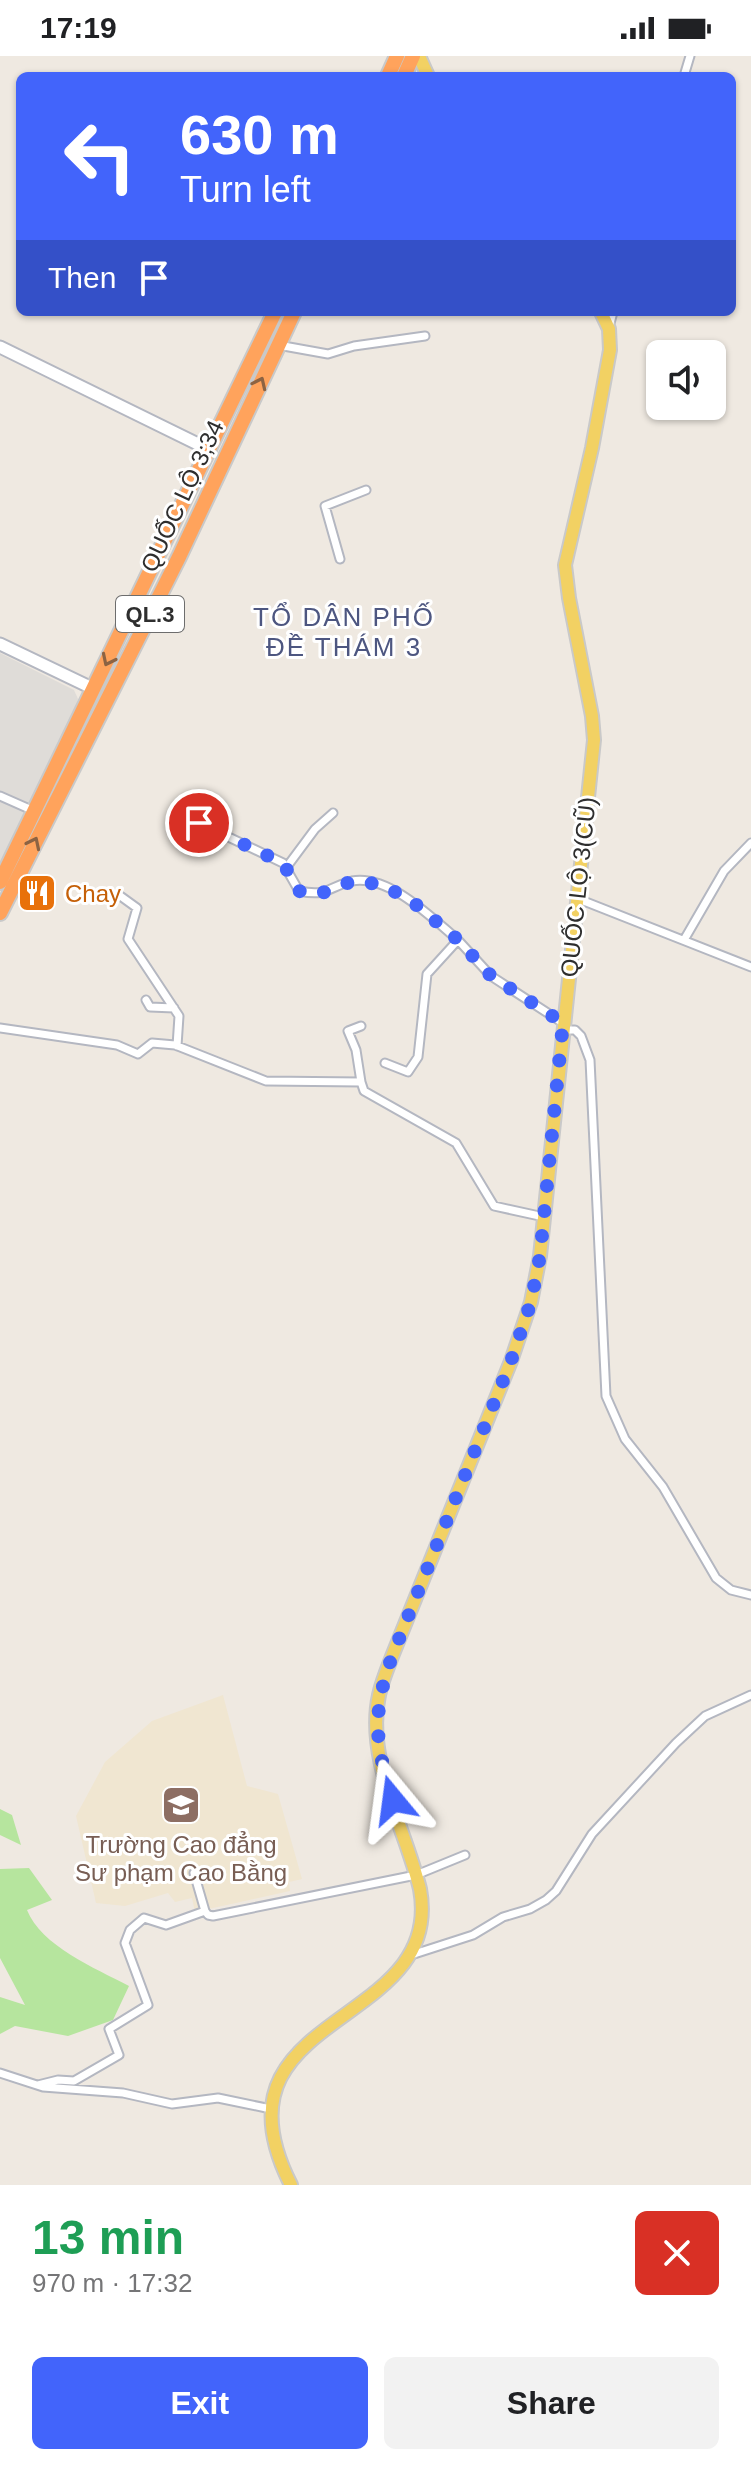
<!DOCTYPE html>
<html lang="en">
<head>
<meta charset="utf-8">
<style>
	body { margin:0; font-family:Arial,sans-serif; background:#f2f2f2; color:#202124; height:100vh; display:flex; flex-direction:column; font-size:30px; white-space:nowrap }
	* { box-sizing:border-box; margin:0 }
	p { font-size:26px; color:#757577 }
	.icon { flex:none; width:44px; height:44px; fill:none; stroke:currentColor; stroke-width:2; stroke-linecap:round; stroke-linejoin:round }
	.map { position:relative; height:2129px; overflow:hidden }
	.details { display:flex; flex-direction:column; background:#fff; flex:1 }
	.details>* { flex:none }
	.top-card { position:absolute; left:16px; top:16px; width:720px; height:244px; border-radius:12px; box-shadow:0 2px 6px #0004; background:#4264fb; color:#fff; overflow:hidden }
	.tools { position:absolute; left:646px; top:284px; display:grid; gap:16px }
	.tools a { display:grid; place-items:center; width:80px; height:80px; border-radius:12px; background:#fff; box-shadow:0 2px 6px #0004; font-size:40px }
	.pin { position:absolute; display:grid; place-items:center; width:68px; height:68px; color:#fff; margin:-34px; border:4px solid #fff; border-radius:50%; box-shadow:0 2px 8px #0007 }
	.me { position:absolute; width:88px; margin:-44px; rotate:344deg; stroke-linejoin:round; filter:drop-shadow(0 0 6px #0008) }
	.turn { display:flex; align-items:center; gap:28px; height:168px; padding:0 32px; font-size:36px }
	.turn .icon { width:104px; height:104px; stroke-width:2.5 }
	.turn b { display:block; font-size:56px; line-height:68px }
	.then { display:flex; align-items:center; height:76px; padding:0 32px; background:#0003; gap:16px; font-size:30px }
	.round { display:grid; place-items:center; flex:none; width:84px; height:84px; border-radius:12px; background:#f2f2f2 }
	.head { display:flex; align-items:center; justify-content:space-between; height:136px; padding:0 32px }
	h1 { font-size:48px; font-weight:700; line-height:60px; color:#1e9e55 }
	.cta { display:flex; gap:16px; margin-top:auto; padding:16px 32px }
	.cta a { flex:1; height:92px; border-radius:12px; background:#4264fb; color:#fff; font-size:32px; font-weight:700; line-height:92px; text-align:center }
	.cta a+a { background:#f2f2f2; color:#202124 }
	.status { display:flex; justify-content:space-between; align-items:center; height:56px; padding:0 40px; background:#fff; direction:ltr }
	.status svg { height:22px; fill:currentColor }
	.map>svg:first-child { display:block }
	.education { fill:#f0e6d1 }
	.green { fill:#b6e59e }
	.plaza { fill:#dfdcd8 }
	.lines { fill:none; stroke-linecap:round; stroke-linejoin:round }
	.street-casing { stroke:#b4b7c1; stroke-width:11 }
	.secondary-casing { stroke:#b4b7c1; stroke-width:15 }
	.primary-casing { stroke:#c9c9c9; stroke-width:16 }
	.highway-casing { stroke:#c9c9c9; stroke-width:18 }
	.street { stroke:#fff; stroke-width:7 }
	.secondary { stroke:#fff; stroke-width:11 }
	.primary { stroke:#f2d163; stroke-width:12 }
	.highway { stroke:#ffa35c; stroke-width:14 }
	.oneway { stroke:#8c6343 }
	.route { stroke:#4264fb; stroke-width:14; stroke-dasharray:0 25.2 }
	.labels { text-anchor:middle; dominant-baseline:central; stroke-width:6; stroke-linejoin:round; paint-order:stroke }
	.shield { fill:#fff; stroke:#6d6d6d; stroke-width:2 }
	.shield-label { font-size:22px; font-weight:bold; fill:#2e2e2e }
	.street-label { font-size:24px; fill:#2e2e2e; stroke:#fff }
	.food-label { font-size:24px; fill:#c56008; stroke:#fff; text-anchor:start }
	.education-label { font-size:24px; fill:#785e54; stroke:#fff }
	.neighbourhood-label { font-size:26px; letter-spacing:2px; fill:#4d5680; stroke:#fff }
</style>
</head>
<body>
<div class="status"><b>17:19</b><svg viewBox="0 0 49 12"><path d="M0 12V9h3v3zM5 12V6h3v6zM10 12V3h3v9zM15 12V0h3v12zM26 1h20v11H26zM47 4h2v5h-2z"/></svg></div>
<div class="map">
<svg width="751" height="2129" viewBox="0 0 751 2129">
	<rect width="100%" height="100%" fill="#efe9e1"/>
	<path class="education" d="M223,1639L247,1730L278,1738L302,1823L289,1826L290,1835L195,1856L192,1842L175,1846L168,1837L125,1850L96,1847L76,1760L105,1706L152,1665Z"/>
	<path class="green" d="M0,1753L12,1759L21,1789L0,1779Z
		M29,1812L52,1844L27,1854C41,1890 95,1912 129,1930L113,1964L68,1980L15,1970L0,1978V1941L25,1949L0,1902V1813Z"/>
	<path class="plaza" d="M0,597L74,634L78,643L76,652L0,814Z"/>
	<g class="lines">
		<g class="street-casing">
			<path id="street" d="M684,20L690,0
				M609,271L613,256
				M278,289L328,298L354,290L425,280
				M340,503L325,450L366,434
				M0,740L34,755
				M199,767L283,807L299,835C329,841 327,831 352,825C389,818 433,863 458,884
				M286,812L315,773L333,757
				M119,839L137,852L128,883L179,960L177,990
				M576,842L751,911
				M684,884L724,815L751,787
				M146,944L150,951L174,952
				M0,972L117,989L138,998L152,987L175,989L266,1025L361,1026L364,1035L456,1087L494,1150L544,1161
				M562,974H575L581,980L590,1004L606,1340L625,1383L663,1431L716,1522L731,1534L751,1539
				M385,1007L408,1016L418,1001L427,918L458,884L491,920L563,967
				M361,1026L356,994L348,975L361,970
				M194,1817L205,1855L208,1859L213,1860L416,1819L465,1799
				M408,1900L473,1879L503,1861L530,1853L546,1844L556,1835L592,1778L676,1687L705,1660L751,1639
				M0,2017L43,2031L123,2037L172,2048L218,2042L271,2053
				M38,2029L58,2024L74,2025L119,1999L109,1973L148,1949L125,1887L130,1874L144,1862L166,1869L205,1855"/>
		</g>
		<g class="secondary-casing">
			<path id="secondary" d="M0,291L210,394
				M0,588L94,633"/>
		</g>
		<g class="primary-casing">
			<path id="primary" d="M419,0L428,20
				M291,2129C202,1954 446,1974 420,1833C405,1772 365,1703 379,1639C382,1625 388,1611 393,1598L511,1305L531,1246L540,1200L594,684L592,660L569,542L565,509L592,392L610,294L609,273L601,256"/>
		</g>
		<g class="highway-casing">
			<path id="highway" d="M388,20L397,0
				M404,20L413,0
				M0,826L275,256
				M0,857L179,501L294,256"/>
		</g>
		<use href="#street" class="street"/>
		<use href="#secondary" class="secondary"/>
		<use href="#primary" class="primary"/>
		<use href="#highway" class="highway"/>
	</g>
	<defs><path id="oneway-chevron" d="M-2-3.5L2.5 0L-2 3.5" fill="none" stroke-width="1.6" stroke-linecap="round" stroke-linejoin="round" transform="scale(2)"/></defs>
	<g class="oneway">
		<use href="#oneway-chevron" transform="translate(260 327) rotate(-65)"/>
		<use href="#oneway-chevron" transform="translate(108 604) rotate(116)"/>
		<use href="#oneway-chevron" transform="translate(34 787) rotate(-64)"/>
	</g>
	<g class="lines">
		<path class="route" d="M199,767L283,807L299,835L317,839L355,824L385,830L414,847L458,884L491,920L563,967L540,1200L531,1246L511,1305L393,1598C372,1655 374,1687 393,1744"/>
	</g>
	<defs>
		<g id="restaurant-square" transform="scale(2)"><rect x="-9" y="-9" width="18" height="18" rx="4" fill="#e8710a" stroke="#fff"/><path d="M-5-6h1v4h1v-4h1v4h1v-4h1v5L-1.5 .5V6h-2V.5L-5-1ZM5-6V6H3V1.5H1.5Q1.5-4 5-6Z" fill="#fff"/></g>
		<g id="university-square" transform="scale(2)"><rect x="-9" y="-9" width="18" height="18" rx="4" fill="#8d6e63" stroke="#fff"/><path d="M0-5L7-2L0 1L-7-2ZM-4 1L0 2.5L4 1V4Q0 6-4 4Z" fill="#fff"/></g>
	</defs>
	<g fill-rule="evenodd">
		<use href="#restaurant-square" x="37" y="837"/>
		<use href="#university-square" x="181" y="1749"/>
	</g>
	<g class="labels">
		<rect class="shield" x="116" y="540" width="68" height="36" rx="6"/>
		<g class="shield-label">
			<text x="150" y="558">QL.3</text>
		</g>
		<g class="street-label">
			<text transform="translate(182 440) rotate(-65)">QUỐC LỘ 3;34</text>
			<text transform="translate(578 831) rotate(-84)">QUỐC LỘ 3(CŨ)</text>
		</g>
		<g class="food-label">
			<text x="65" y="837">Chay</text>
		</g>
		<g class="education-label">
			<text x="181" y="1788">Trường Cao đẳng<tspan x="181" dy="28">Sư phạm Cao Bằng</tspan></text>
		</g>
		<g class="neighbourhood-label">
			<text x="344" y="561">TỔ DÂN PHỐ<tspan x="344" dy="30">ĐỀ THÁM 3</tspan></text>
		</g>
	</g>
</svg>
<div class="tools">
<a><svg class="icon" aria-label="sound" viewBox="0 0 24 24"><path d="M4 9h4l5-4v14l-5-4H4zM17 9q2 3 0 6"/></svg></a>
</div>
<div class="pin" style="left:199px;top:767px;background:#d93025"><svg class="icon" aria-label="arrive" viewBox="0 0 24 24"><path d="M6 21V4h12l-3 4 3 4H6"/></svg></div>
<svg class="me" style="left:393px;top:1744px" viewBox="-20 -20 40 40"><path d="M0-17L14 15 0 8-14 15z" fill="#4264fb" stroke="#fff" stroke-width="4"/></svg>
<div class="top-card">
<div class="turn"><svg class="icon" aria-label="left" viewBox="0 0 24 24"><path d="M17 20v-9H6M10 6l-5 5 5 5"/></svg><div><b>630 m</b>Turn left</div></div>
<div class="then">Then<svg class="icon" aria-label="arrive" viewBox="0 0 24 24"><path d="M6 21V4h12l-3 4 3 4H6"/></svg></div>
</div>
</div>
<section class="details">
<div class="head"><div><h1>13 min</h1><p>970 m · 17:32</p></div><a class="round" style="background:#d93025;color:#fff"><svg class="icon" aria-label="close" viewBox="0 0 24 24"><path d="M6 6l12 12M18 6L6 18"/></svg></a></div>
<div class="cta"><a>Exit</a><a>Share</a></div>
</section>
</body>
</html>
